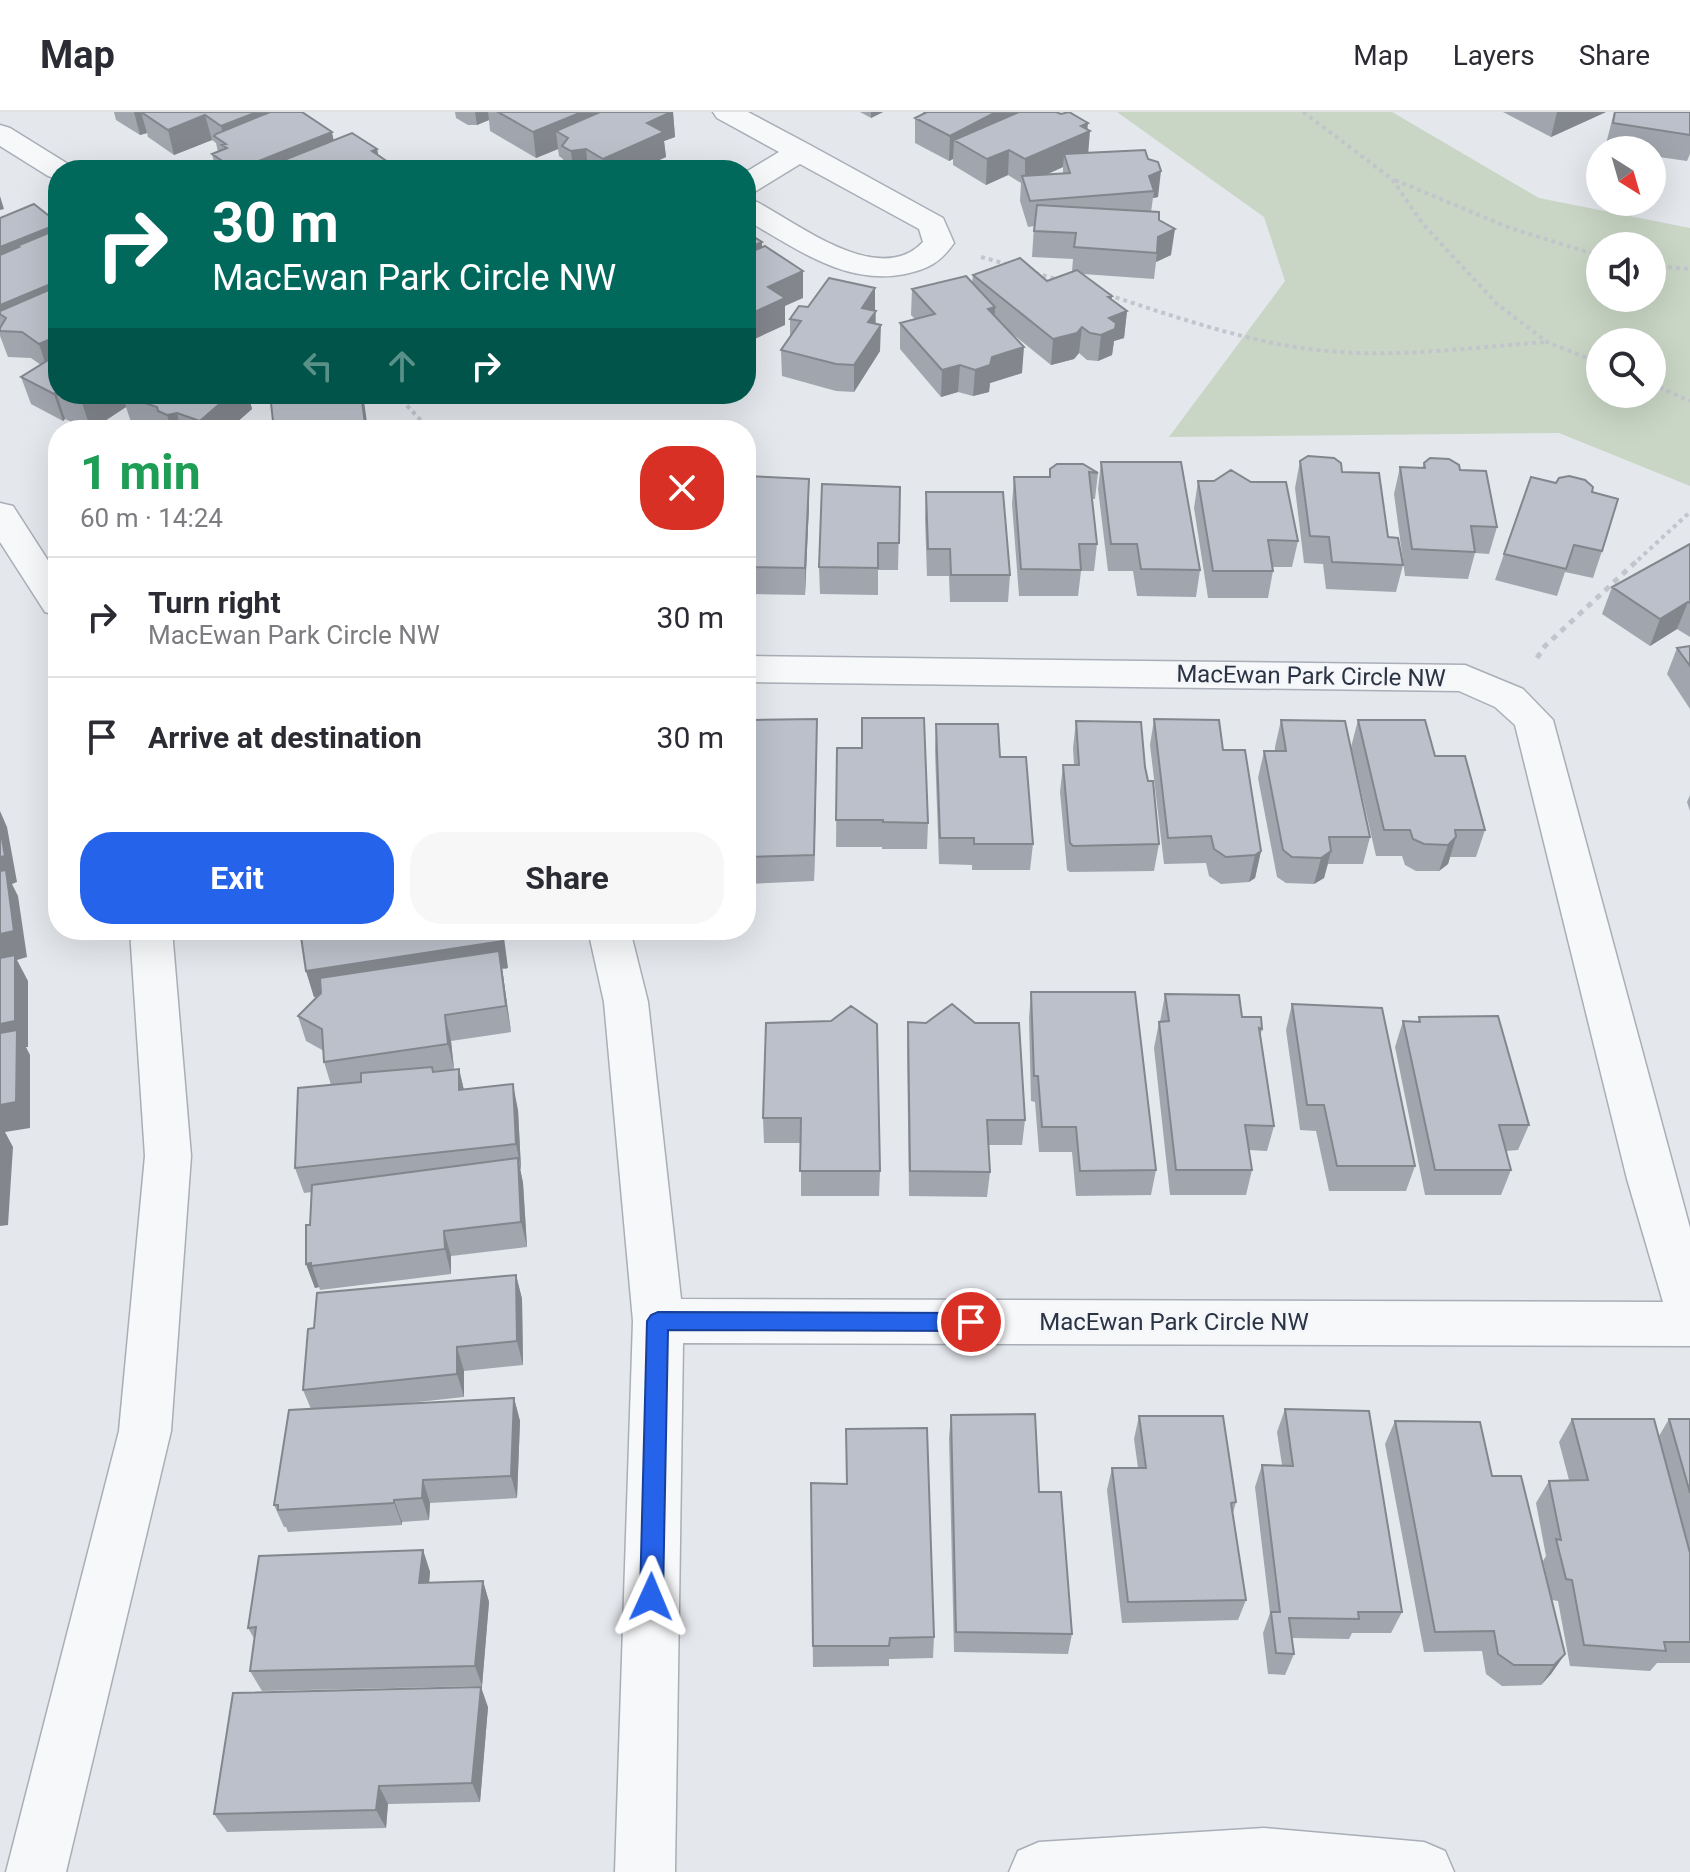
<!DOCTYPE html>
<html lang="en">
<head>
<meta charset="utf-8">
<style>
	body { margin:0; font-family:Roboto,sans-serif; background:#f7f7f7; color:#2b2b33; height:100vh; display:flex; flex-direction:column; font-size:30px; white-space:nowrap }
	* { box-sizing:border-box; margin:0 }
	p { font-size:26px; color:#7c7c81 }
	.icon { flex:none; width:44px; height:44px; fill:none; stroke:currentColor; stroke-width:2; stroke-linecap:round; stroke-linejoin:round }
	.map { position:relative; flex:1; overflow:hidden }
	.details { position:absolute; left:48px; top:308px; width:708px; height:520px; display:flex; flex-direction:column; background:#fff; border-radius:32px; box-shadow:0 8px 32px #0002 }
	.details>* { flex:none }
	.hud { position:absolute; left:48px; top:48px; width:708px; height:244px; border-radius:32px; box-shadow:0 8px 32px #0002; background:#00695c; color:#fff; overflow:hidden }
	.needle { width:52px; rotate:143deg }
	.controls { position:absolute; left:1586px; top:24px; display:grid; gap:16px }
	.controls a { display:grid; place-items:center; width:80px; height:80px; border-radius:50%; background:#fff; box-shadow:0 8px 32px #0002; font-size:40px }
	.pin { position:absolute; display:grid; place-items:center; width:68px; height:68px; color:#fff; margin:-34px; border:4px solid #fff; border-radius:50%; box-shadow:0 2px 8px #0007 }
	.me { position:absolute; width:88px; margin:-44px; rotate:1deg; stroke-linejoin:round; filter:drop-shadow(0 0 6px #0008) }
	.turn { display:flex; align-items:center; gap:28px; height:168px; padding:0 32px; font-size:36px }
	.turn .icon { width:104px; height:104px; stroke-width:2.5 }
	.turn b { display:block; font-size:56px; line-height:68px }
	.lanes { display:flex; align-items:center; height:76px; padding:0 32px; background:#0003; justify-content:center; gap:40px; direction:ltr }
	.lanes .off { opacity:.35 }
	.round { display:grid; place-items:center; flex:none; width:84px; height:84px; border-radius:32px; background:#f7f7f7 }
	.summary { display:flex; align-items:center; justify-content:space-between; height:136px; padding:0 32px }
	h1 { font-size:48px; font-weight:700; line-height:60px; color:#1e9e55 }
	.cta { display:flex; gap:16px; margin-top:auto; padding:16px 32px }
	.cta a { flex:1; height:92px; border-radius:32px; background:#2563eb; color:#fff; font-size:32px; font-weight:700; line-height:92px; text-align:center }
	.cta a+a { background:#f7f7f7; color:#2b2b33 }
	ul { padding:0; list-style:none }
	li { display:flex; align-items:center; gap:24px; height:120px; padding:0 32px; border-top:2px solid #e1e1e2 }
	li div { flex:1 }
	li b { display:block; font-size:30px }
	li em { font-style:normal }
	header { display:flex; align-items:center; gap:48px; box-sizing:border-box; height:112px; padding:0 40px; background:#fff; border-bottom:2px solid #e1e1e2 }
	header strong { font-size:38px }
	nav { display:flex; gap:44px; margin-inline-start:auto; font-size:28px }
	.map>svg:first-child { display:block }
	.green { fill:#c9d6c5; fill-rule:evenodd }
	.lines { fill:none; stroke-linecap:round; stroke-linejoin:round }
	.minor-casing { stroke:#a9aeb7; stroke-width:3 }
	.path-far1 { stroke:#c2c5cb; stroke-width:4; stroke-dasharray:4 4; stroke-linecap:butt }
	.path { stroke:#c2c5cb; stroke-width:5; stroke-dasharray:6 6; stroke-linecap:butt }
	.minor { fill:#f7f8fa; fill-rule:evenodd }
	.wall { fill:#a1a5ae; fill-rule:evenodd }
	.shaded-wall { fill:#83868d }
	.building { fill:#bbc0ca; stroke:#83868d; stroke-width:2 }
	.route { fill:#2563eb; stroke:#184099; stroke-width:2 }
	.labels { text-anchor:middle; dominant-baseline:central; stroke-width:6; stroke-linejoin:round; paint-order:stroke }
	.street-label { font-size:24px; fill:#2b3445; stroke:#f4f6f9 }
</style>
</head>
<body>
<header>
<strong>Map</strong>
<nav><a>Map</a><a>Layers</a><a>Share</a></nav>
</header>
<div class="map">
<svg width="1690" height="1760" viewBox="0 0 1690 1760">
	<rect width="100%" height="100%" fill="#e4e7ec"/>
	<path class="green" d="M1117,0H1392L1539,86L1690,116V374L1559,321L1169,325L1285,169L1264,105ZM1600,134H1652V186H1600ZM1600,230H1652V282H1600Z"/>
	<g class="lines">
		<g class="minor-casing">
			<path id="minor" d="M713,0H748L810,33L943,106L954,131C940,151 928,157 905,162C845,174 796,136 746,108V87L757,90C800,113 880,176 923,130L919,117L800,52L756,79L746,82V60L779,40L717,6Z
				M0,13L10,16L68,52L73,58H58V67L48,64L0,34Z
				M0,391L13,394L58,464V504L45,500L0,430Z
				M746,544L1465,553L1523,577L1553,608L1690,1116V1234L683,1231L675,1760H615L633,1209L604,890L588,818H630L648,890L681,1187L1663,1190L1627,1067L1515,613L1495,595L1459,579L746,570Z
				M130,818H172L191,1044L171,1319L66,1760H6L119,1319L145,1044Z
				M1264,1716L1424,1730L1445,1739L1454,1760H1009L1018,1739L1039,1730Z"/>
		</g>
		<path class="path-far1" d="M1303,0L1392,67L1422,111L1497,192L1547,230L1600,251
			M1395,68L1510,116L1600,144
			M981,145L1010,153
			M1652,154L1690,157
			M1035,161L1056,167
			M1108,183C1180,206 1251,232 1327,239C1400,246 1474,235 1547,230
			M1652,272L1690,289
			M396,282L430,318
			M1638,448L1690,400"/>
		<path class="path" d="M1537,546L1545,534L1640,446"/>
		<use href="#minor" class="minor"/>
	</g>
	<path class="wall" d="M114,0H302L334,28L377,37L378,43L389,55L402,58H216L212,42L218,40L216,31L212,28L174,43L148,25L147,21L140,23L116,8Z
		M455,0H673L675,25L664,29L666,45L637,58H564L563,47L559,44L558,37L536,46L490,19L489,8L477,13H468L456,6Z
		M860,0H883L871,6Z
		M923,0H1056L1088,17V41L1145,38L1158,85L1153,86L1151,100L1159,108L1171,143L1156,150L1154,167L1083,162L1112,184L1111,187L1127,199L1124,226L1114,229L1112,243L1098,249L1087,248L1079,241L1074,247L1051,253L1010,220L1022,261L990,271L989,280L973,284L958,280L941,285L900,237V211L915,207L911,203L912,177L972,171L973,163L1047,169L1072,159L1073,147L1032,145L1034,114L1028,115L1020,89L1021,71L1008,63L986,73L953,53V47L949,49L915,31V6L923,2ZM1063,55V61L1048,62Z
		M1503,0H1606L1551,25Z
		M1614,0H1690V42L1687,49L1652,44V38H1618L1605,36Z
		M0,106L58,111V282H248L252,297L228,318H155L131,310L126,295L91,318L65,307L63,309L31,292L21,265L41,253L31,246L8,245L0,224Z
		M808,195L876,199V211L880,239L854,280L836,279L782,264L781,238L790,225V207Z
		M1300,349L1342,360L1388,425L1403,453L1396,480L1326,477L1323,452L1304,451L1295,376Z
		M1101,350L1200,458L1196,485L1137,484L1133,459H1108L1098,377Z
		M1424,351L1460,358L1497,415L1489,442L1475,441L1468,467L1405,464L1394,382L1400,355L1422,356Z
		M1050,357L1098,361L1095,387H1092L1097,432L1094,459H1081L1078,484H1019L1012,392L1014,365H1049Z
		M746,364L809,367V393L805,483L748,482L746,455Z
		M1198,369L1298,429L1292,455H1272L1273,459L1268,486H1208L1194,396Z
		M900,375L898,458H878V483L820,482L819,455Z
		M926,380L1010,463L1008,490H950L949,464H927L925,407Z
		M1592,380L1602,439L1593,466L1565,460L1557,484L1495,468L1504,442Z
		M1690,432V525L1677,517L1650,534L1602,502L1612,475Z
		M1690,534V597L1667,562L1677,536Z
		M862,606L928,711L927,737H882V735H836L837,636H861Z
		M817,607L814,769L746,772V645H753Z
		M1154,607L1223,638L1261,739L1255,766L1249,770L1221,772L1209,764L1206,751L1164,752L1150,633Z
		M1281,608L1370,725L1363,752H1328L1324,766L1314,772L1286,771L1277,765L1258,666L1264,639H1275V635Z
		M1358,608L1435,644L1485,718L1476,745H1450L1448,752L1439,759H1416L1405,753L1402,744H1376L1351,635Z
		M1076,609L1145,655L1159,732L1154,759L1070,760L1067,758L1060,680L1063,653H1074L1073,636Z
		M936,612L1000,645L1033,732L1030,758H972V753L939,752L935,639Z
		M1690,683V699L1687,690Z
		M502,856L511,920L451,929L454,957H459L464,978L518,998L521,1057H520L523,1071L527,1135L451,1144V1162L320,1178L319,1175L315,1176L306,1152L310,1113L312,1080L304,1081L295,1056L331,973L324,950V939L306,929L298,904L318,885H314L306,859L508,856Z
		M1031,880L1156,1058L1151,1083L1076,1084L1072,1040H1039L1035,990L1031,989L1029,906Z
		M1165,882L1242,905L1262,917L1260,925L1274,1014L1267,1039L1249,1038L1252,1058L1246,1083H1170L1154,936L1159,910H1160Z
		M1292,892L1415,1054L1406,1079H1329L1316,1019L1300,1018L1286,918Z
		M1419,905L1529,1013L1518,1038L1506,1039L1511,1058L1501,1083H1425L1395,935L1403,909L1418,910Z
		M908,910L1025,1008L1022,1033H988L990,1060L987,1085L909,1084L907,936Z
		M766,911L880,1059L879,1084H801V1031H764L763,1006Z
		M516,1163L522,1187L523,1253L464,1259V1285L399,1292L514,1286L520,1309L517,1386L430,1391L429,1408L402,1410V1413L288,1420L286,1415H284L274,1393L311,1297L303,1278Z
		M1285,1297L1402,1500L1391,1521H1352L1349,1527L1292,1526L1294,1542L1285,1563L1268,1562L1263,1521L1270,1501L1255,1375L1262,1353H1282L1277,1320Z
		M951,1303L1039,1380L1072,1522L1068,1542L954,1540L949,1326Z
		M1139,1304L1236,1390L1233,1401L1246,1488L1238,1508L1122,1511L1107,1378L1112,1356H1138L1134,1327Z
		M1572,1307L1659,1324L1669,1307H1690V1551H1657L1650,1559L1570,1554L1558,1489L1552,1488L1543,1449L1546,1444L1536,1391L1549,1369L1569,1368L1559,1330Z
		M1395,1309L1492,1364L1565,1542L1551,1562L1541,1573L1502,1574L1486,1562L1482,1539L1424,1540L1385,1332Z
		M811,1371L934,1525L933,1546L889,1547V1554L813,1555Z
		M423,1438L430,1460L429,1471L483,1469L489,1490L482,1574L262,1579L250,1559L255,1528L248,1516Z
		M488,1595L480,1690L388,1692L386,1716L227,1720L214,1702Z"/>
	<path class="shaded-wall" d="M134,0H200H141L147,21L140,23Z
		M257,0H279L227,39L221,14Z
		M475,0H488L489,8L477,13Z
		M582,0H640L568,26L556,19L558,37L536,46L533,20Z
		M671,0H673L675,25L664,29L666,45L637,58H604L603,47L647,11Z
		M871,0H883L871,6Z
		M996,0H1029L954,28L953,47L949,49L950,24Z
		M1557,0H1606L1551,25Z
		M205,3L212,28L174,43L168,18Z
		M1088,11L1087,20L1090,19L1088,44L1064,42L1063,55L1025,72V47Z
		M332,20L337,45L274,52L276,58H236Z
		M377,37L380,53L388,50L390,58H368L372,39Z
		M586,37L588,58H573L571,39Z
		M1009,38L1008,63L986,73L987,47Z
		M1161,59L1158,85L1153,86L1154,79L1149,64Z
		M0,84L4,97L0,98Z
		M58,112V142L19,135L17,134L24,155L0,165V135Z
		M1175,117L1171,143L1156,150L1158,125Z
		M762,130V156L746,164V137Z
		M803,159V186L785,194V213L746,231V204L768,175Z
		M58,169V199L6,206L0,202V193Z
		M875,176V221L881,213L880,239L854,280V253L862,196Z
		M1112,184L1109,206L1127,199L1124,226L1114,229L1112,243L1098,249L1101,223L1108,185Z
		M995,195L994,221L988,197Z
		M1082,215L1079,241L1074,247L1051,253L1053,227Z
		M58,224V254L48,259L39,232Z
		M1024,235L1022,261L990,271L989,280L973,284L975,258L992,245Z
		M960,253L958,280L941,285L942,258Z
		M56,280L65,307L63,309L54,282Z
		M96,282H146L123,284L126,295L91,318L82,291Z
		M231,282H248L252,297L228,318H202L200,309Z
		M361,282H363L368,318H366Z
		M177,301L181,318H172L167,303Z
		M809,367V393L805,483V456Z
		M1688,490L1677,517L1650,534L1660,507Z
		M817,607V634L814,769V743Z
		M0,699L7,715L17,770L12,772L18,784L27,845L17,848L28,869V935H26L30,943V1016L5,1020L13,1035L8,1113L0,1114Z
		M1456,725L1448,752L1439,759L1448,733Z
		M1261,739L1255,766L1249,770L1255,743Z
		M1331,739L1324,766L1314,772L1321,746Z
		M503,818L508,856H502L511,920L506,894L501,857L314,885L306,859Z
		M445,903L451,929L454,957L448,932Z
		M459,957L465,983L459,978Z
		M513,972L518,998L521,1057L516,1032Z
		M518,1046L523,1071L527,1135L521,1110Z
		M444,1119L451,1144V1162L445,1137Z
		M311,1151L319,1175L315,1176L306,1152Z
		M516,1163L522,1187L523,1253L517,1229Z
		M457,1235L464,1259V1285L457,1262Z
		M514,1286L520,1309L517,1386L511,1364Z
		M423,1368L430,1391L429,1408L422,1386Z
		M394,1388L402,1410V1413L394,1391Z
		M423,1438L430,1460L427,1492L419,1471Z
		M483,1469L489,1490L482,1574L475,1554Z
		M1565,1542L1551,1562L1541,1573L1554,1553Z
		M481,1575L488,1595L480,1690L472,1671Z
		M379,1674L388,1692L386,1716L376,1698Z"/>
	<path class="building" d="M141,0H257L221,14L205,3L168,18Z
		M270,0H302L332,20L236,58L212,42L227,36L222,33L226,32L214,24L216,22Z
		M498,0H582L533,20Z
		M600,0H671L647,11L664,20L603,47L586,37L571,39L562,34L568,26L556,19Z
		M927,0H996L950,24L915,6Z
		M1019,0H1056L1061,2L1069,0L1088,11L1081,14L1090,19L1025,47L1009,38L987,47L954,28Z
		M1615,0H1690V23L1613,11Z
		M352,21L377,37L372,39L388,50L368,58H284L274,52Z
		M1145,38L1148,47L1158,50L1161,59L1149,64L1154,79L1030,89L1022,64L1070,61L1064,42Z
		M395,53L402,58H383Z
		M34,92L58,111V112L0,135V106Z
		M1037,93L1159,100V108L1175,117L1158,125L1157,141L1074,135L1076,121L1034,119Z
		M58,117V169L0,193V143L19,135L17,134Z
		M746,120L762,130L746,137Z
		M765,134L803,159L768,175L785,186L746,204V142Z
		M1020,146L1047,169L1077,158L1112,184L1108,185L1127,199L1109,206L1116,211L1115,217L1101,223L1090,221L1082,215L1077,221L1053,227L973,163Z
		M966,164L995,195L988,197L1024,235L992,245L990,253L975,258L960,253L942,258L900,211L935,202L912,177Z
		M829,166L875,176L862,196L876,199L868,210L881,213L854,253L836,252L781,238L801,209L790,207L799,194L808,195Z
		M58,174V224L39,232L22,220L0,219V216L6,206L0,202V199Z
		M58,242V281L56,280L54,282L21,265Z
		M61,282H96L82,291Z
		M125,282H231L200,309L177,301L167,303L158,299L157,295L123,284Z
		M270,282H361L366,318H274Z
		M1308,344L1334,346L1341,351L1342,360L1379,361L1388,425L1398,426L1403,453L1332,450L1329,425L1310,424L1300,349Z
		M1430,346L1449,347L1459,353L1460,358L1486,359L1497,415L1471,414L1475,440L1412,437L1400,355L1425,356L1424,351Z
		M1101,350H1181L1200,458L1141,457L1137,432H1111Z
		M1057,352H1083L1098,361L1089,360L1097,432H1079L1081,458L1021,457L1014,365H1050V357Z
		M1231,358L1251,370H1286L1298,429L1268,428L1273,459H1213L1198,369H1214Z
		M746,364L809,367L805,456L747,455L748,429H746Z
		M1569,364L1585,368L1593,375L1592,380L1618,387L1602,439L1574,433L1566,457L1504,442L1531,365L1556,371L1559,366Z
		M822,372L900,375L899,431H878V456L819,455Z
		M926,380H1003L1010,463H951L950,437H928Z
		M1690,432V491L1688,490L1660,507L1612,475Z
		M1690,534V554L1677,536Z
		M862,606H924L928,711L883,710V708H836L837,636H862Z
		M817,607L814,743L746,745V645H753L754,608Z
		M1154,607L1219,608L1223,638H1245L1261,739L1255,743L1226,745L1214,737L1211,724L1168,726Z
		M1281,608L1345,609L1370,725H1329L1331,739L1321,746L1292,745L1283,738L1264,639H1286Z
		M1358,608H1425L1435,644H1465L1485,718H1455L1456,725L1448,733L1424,732L1413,727L1410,718H1384Z
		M1076,609L1141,610L1145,655L1148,669H1153L1159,732L1073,734L1070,731L1063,653H1079Z
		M936,612H998L1000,645H1026L1033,732H974V726H940Z
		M0,715L5,744L0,745Z
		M6,758L14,819L0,822V759Z
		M300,818H501L503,829L306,859Z
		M499,839L506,894L445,903L448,932L324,950L322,917L298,904L321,881L320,866Z
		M15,843V909L0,912V846Z
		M1031,880H1135L1156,1058L1080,1059L1076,1015H1042L1038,964H1034Z
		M1165,882L1239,883L1242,905H1261L1262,917L1259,916L1274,1014L1245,1013L1252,1058H1176L1159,910L1169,909Z
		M952,892L975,911H1019L1025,1008H987L990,1060L910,1059L908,910L926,911Z
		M1292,892L1382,896L1415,1054H1337L1324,993H1307Z
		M851,894L877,912L880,1059H800L801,1006H763L766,911L831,909Z
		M1498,904L1529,1013H1499L1511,1058H1435L1403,909L1420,910L1419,905Z
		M17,918L16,990L0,993V921Z
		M432,955L433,960L459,957V978L513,972L516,1032L295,1056L298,976L361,970V961Z
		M518,1046L521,1110L444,1119L445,1137L311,1154V1151L306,1152V1113H310L312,1073Z
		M516,1163L517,1229L457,1235V1262L303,1278L308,1217L314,1216L317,1181Z
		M514,1286L511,1364L423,1368L422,1386L394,1388V1391L278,1398V1393H274L289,1298Z
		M1285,1297L1369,1299L1402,1500H1358L1359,1507L1289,1506L1294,1542L1276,1541L1271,1500H1280L1262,1353L1293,1354Z
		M1035,1302L1039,1380H1061L1072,1522L956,1520L951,1303Z
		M1139,1304H1223L1236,1390L1231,1391L1246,1488L1128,1490L1112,1356H1146Z
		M1572,1307H1654L1690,1441V1530H1664L1666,1539L1584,1533L1572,1468L1566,1467L1556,1427L1561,1428L1549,1369L1588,1368Z
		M1669,1307H1690V1381Z
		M1395,1309L1480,1310L1492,1364H1521L1565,1542L1554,1553H1514L1498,1542L1494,1519L1435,1520Z
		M927,1316L934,1525L890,1526L889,1534H813L811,1371L847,1372L846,1317Z
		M423,1438L419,1471L483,1469L475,1554L250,1559L256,1515L248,1516L259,1444Z
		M481,1575L472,1671L379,1674L376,1698L214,1702L233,1581Z"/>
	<path class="route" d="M658,1200L971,1201L978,1203L981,1210L978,1216L971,1219L668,1218L663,1485L659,1492L651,1495L643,1492L640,1485L647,1209L651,1203Z"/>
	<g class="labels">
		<g class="street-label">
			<text transform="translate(1311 564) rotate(1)">MacEwan Park Circle NW</text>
			<text x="1174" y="1210">MacEwan Park Circle NW</text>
		</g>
	</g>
</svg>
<div class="controls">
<a><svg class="needle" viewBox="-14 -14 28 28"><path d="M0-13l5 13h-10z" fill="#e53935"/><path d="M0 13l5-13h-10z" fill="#7c7c81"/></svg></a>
<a><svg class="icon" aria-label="sound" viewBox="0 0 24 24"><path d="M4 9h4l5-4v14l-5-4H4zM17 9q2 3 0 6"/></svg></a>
<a><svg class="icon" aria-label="search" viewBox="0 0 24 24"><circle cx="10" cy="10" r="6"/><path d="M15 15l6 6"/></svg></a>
</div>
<div class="pin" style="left:971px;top:1210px;background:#d93025"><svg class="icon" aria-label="arrive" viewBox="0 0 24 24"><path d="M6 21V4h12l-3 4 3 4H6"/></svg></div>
<svg class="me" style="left:651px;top:1485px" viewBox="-20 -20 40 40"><path d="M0-17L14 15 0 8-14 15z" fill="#2563eb" stroke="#fff" stroke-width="4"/></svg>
<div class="hud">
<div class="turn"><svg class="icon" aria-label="right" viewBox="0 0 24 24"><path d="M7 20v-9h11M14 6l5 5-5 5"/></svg><div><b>30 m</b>MacEwan Park Circle NW</div></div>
<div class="lanes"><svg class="icon off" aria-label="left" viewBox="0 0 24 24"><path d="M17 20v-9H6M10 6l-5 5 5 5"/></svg><svg class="icon off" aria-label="ahead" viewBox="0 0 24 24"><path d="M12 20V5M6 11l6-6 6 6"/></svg><svg class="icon" aria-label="right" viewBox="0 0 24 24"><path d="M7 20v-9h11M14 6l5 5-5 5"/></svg></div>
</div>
<section class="details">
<div class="summary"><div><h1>1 min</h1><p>60 m · 14:24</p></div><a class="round" style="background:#d93025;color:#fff"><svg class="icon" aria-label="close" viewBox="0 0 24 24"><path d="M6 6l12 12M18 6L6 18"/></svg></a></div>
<ul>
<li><svg class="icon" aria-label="right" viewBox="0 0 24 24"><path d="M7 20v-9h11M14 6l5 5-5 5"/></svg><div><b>Turn right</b><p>MacEwan Park Circle NW</p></div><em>30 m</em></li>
<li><svg class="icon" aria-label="arrive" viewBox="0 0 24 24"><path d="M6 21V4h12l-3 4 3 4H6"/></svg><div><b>Arrive at destination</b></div><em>30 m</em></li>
</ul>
<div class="cta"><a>Exit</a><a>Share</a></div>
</section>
</div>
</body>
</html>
